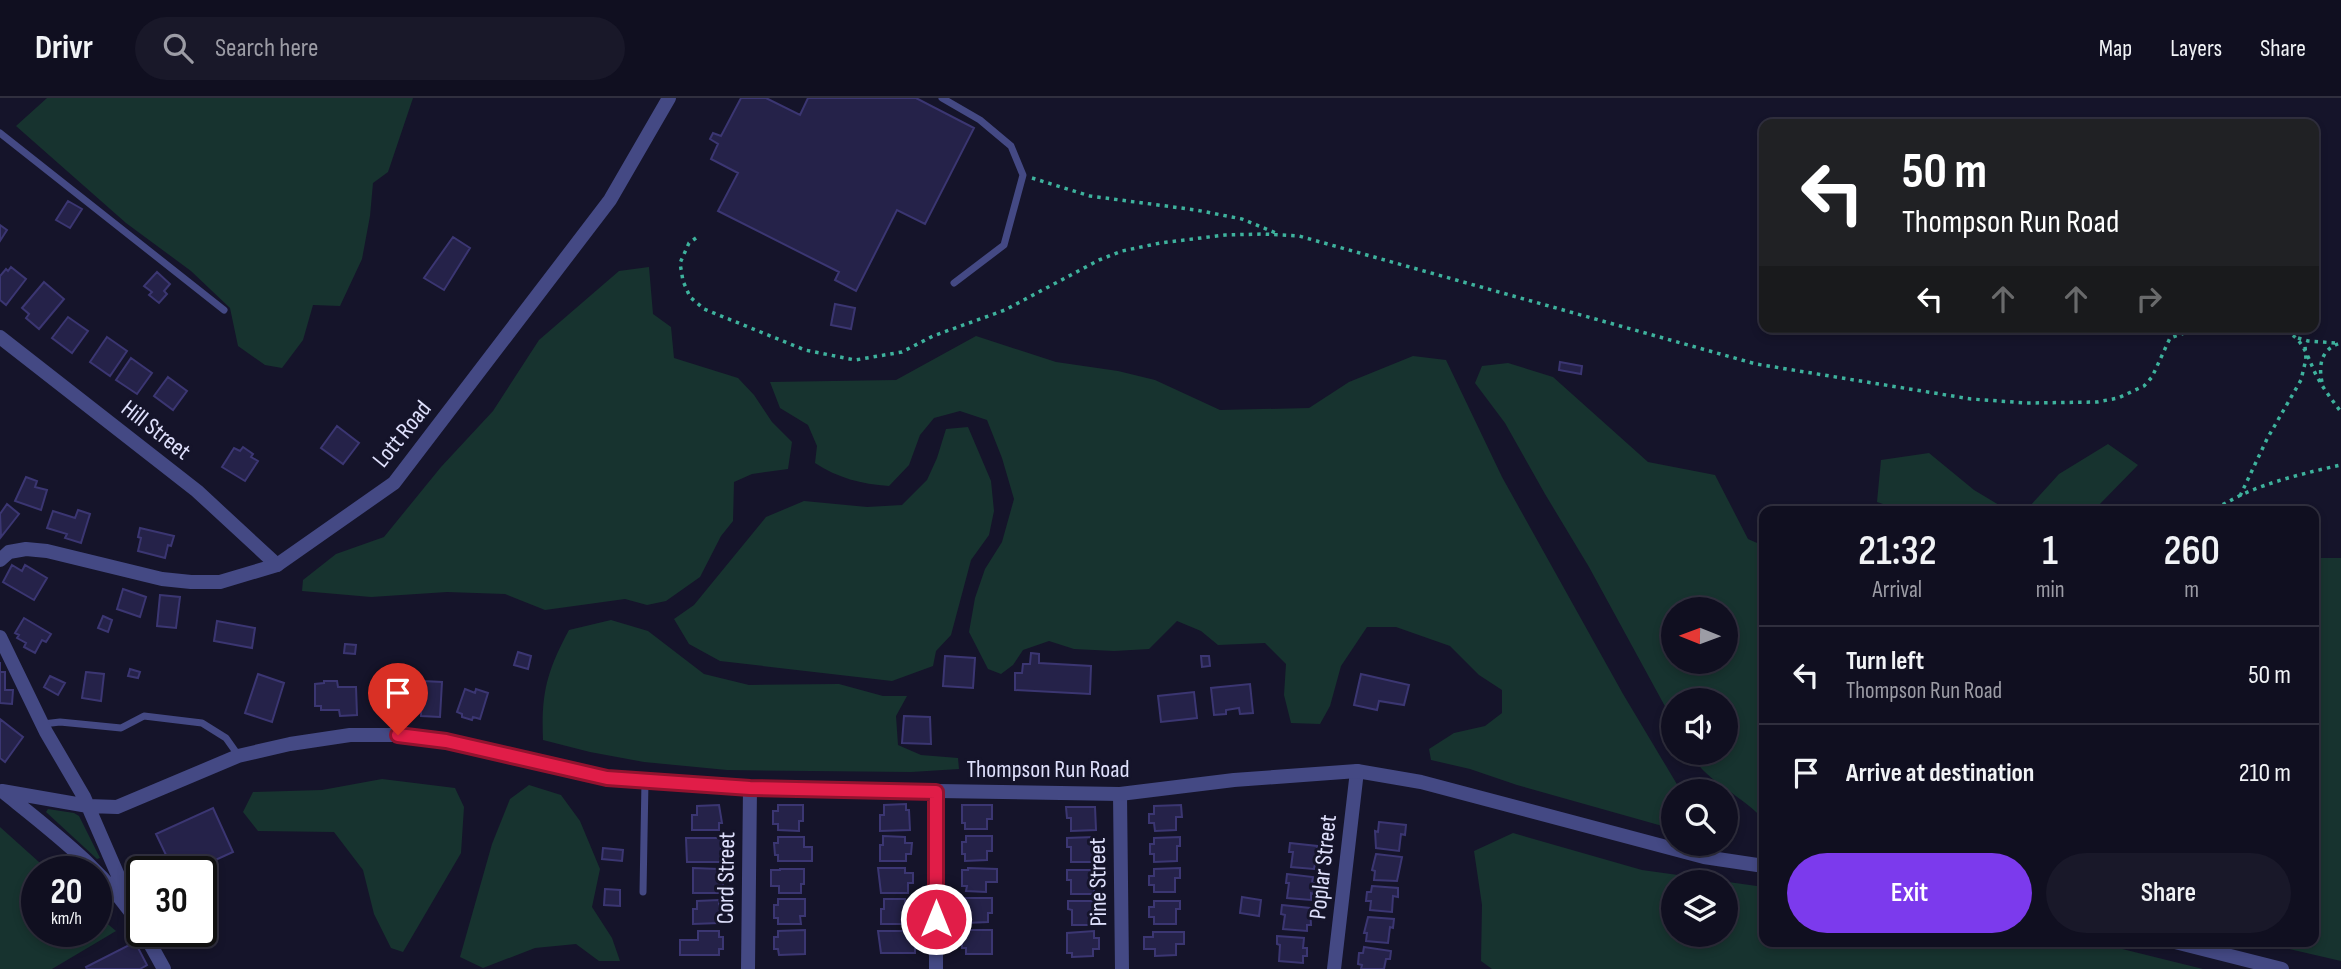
<!DOCTYPE html>
<html lang="en">
<head>
<meta charset="utf-8">
<style>
	body { margin:0; font-family:"Sofia Sans Condensed",sans-serif; background:#191829; color:#f1f3f6; height:100vh; display:flex; flex-direction:column; font-size:26px; white-space:nowrap }
	* { box-sizing:border-box; margin:0 }
	p { font-size:23px; color:#9c9ca5 }
	.icon { flex:none; width:38px; height:38px; fill:none; stroke:currentColor; stroke-width:2; stroke-linecap:round; stroke-linejoin:round }
	.map { position:relative; flex:1; overflow:hidden }
	.panel { position:absolute; left:1759px; top:408px; width:560px; height:441px; display:flex; flex-direction:column; background:#100f20; border-radius:14px; box-shadow:0 4px 10px #0003,0 0 0 2px #302f3e }
	.panel>* { flex:none }
	.top-card { position:absolute; left:1759px; top:21px; width:560px; height:214px; border-radius:14px; box-shadow:0 4px 10px #0003,0 0 0 2px #302f3e; background:#202124; color:#fff; overflow:hidden }
	.needle { width:46px; rotate:271deg }
	.tools { position:absolute; left:1661px; top:499px; display:grid; gap:14px }
	.tools a { display:grid; place-items:center; width:77px; height:77px; border-radius:50%; background:#100f20; box-shadow:0 4px 10px #0003,0 0 0 2px #302f3e; font-size:35px }
	.speed { position:absolute; left:21px; top:758px; display:flex; gap:14px; font-size:35px; font-weight:700; text-align:center }
	.speed>* { display:grid; place-content:center; width:91px; height:91px; border-radius:50%; background:#100f20; box-shadow:0 4px 10px #0003,0 0 0 2px #302f3e; line-height:1 }
	.speed small { font-size:18px; font-weight:400 }
	.speed .limit { border:4px solid #111; border-radius:10px; background:#fff; color:#111 }
	.pin { position:absolute; display:grid; place-items:center; width:60px; height:60px; color:#fff; margin:-72px -30px; border-radius:50% 50% 50% 0; rotate:-45deg; box-shadow:0 0 7px #0007 }
	.pin .icon { rotate:45deg }
	.me { position:absolute; width:77px; margin:-38px; rotate:0deg; stroke-linejoin:round; filter:drop-shadow(0 0 5px #0008) }
	.turn { display:flex; align-items:center; gap:24px; height:147px; padding:0 28px; font-size:32px }
	.turn .icon { width:91px; height:91px; stroke-width:2.5 }
	.turn b { display:block; font-size:49px; line-height:60px }
	.lanes { display:flex; align-items:center; height:66px; padding:0 28px; background:#0003; justify-content:center; gap:35px; direction:ltr }
	.lanes .off { opacity:.35 }
	.eta { display:flex; justify-content:space-evenly; align-items:center; height:119px; text-align:center }
	.eta b { font-size:42px; font-weight:600; line-height:49px }
	.action { display:flex; gap:14px; margin-top:auto; padding:14px 28px }
	.action a { flex:1; height:80px; border-radius:42px; background:#7c3aed; color:#fff; font-size:28px; font-weight:600; line-height:80px; text-align:center }
	.action a+a { background:#191829; color:#f1f3f6 }
	ul { padding:0; list-style:none }
	li { display:flex; align-items:center; gap:21px; height:98px; padding:0 28px; border-top:2px solid #302f3e }
	li div { flex:1 }
	li b { display:block; font-size:26px }
	li em { font-style:normal }
	header { display:flex; align-items:center; gap:42px; box-sizing:border-box; height:98px; padding:0 35px; background:#100f20; border-bottom:2px solid #302f3e }
	header strong { font-size:33px }
	nav { display:flex; gap:38px; margin-inline-start:auto; font-size:24px }
	.search { width:490px; height:63px; background:#191829; display:flex; align-items:center; gap:18px; box-sizing:border-box; padding:0 24px; border-radius:38px; color:#9c9ca5; font-size:26px }
	.map>svg:first-child { display:block }
	.green { fill:#17332f; fill-rule:evenodd }
	.building { fill:#252249; stroke:#3b3672; stroke-width:2 }
	.lines { fill:none; stroke-linecap:round; stroke-linejoin:round }
	.path { stroke:#3eb29d; stroke-width:3.5; stroke-dasharray:3.5 5; stroke-linecap:butt }
	.service { stroke:#444984; stroke-width:7 }
	.minor { stroke:#444984; stroke-width:14 }
	.tertiary { stroke:#444984; stroke-width:14 }
	.route-casing { stroke:#92132f; stroke-width:18 }
	.route { stroke:#e11d48; stroke-width:12 }
	.labels { text-anchor:middle; dominant-baseline:central; stroke-width:6; stroke-linejoin:round; paint-order:stroke }
	.street-label { font-size:24px; fill:#dfe0fc; stroke:#15142a }
</style>
</head>
<body>
<header>
<strong>Drivr</strong>
<div class="search"><svg class="icon" aria-label="search" viewBox="0 0 24 24"><circle cx="10" cy="10" r="6"/><path d="M15 15l6 6"/></svg>Search here</div>
<nav><a>Map</a><a>Layers</a><a>Share</a></nav>
</header>
<div class="map">
<svg width="2341" height="871" viewBox="0 0 2341 871">
	<rect width="100%" height="100%" fill="#15142a"/>
	<path class="green" d="M47,0H413L388,74L373,85L370,118L362,161L340,208L313,207L303,242L282,270L265,267L238,248L230,210L191,173L126,125L16,28Z
		M649,169L653,216L671,229L674,260L738,280L754,297L772,324L792,344L788,371L752,376L734,384L733,423L721,438L700,479L666,503L647,507L625,501L545,512L505,496L447,494L371,499L302,493L303,482L336,456L384,439L441,369L493,313L539,242L619,173Z
		M976,238L1056,264L1118,273L1155,282L1220,312L1309,310L1349,284L1413,258L1446,262L1502,379L1623,596L1681,693H1673V731L1517,687L1470,671L1431,662L1429,651L1454,635L1485,628L1502,615V592L1479,577L1450,548L1396,529H1367L1341,568L1330,608L1320,626L1291,625L1284,597L1286,566L1265,545L1218,547L1201,533L1177,523L1149,551L1114,553L1074,551L1049,543L1023,552L1013,567L1001,576L988,571L969,534L975,500L985,471L1002,444L1014,401L1002,360L987,322L960,313L934,320L920,337L909,367L889,388C861,386 838,380 815,365L817,348L808,327L780,310L770,284L896,282Z
		M1508,265L1553,279L1648,364L1715,377L1748,441L1764,448V722C1742,697 1706,684 1690,655L1726,654V602H1673V623L1589,469L1545,396L1505,325L1475,285L1482,268ZM1673,511H1726V564H1673Z
		M968,329L991,383L994,413L989,437L971,462L951,537L936,553L933,568L892,583L720,563L689,546L674,521L694,507L766,419L804,403L867,409L902,407L927,382L937,360L946,331Z
		M2108,346L2138,367L2096,410L2097,413H2018L2030,408L2059,376Z
		M1929,355L1974,392L2009,413H1904L1877,404L1881,362Z
		M2315,460H2341V863L2259,844H2314V462Z
		M611,522L648,533L704,576L749,587L839,586L883,598H907L896,618L898,647L921,657L958,660L959,671L911,674L727,672L644,664L590,654L543,642C541,595 547,573 569,532Z
		M382,681L455,690L464,709L461,755L403,854L391,850L374,816L363,772L334,734L258,733L243,714L253,694L322,692Z
		M529,687L561,697L580,723L600,771L592,809L612,840L620,863H599L576,846L535,850L483,870L460,859L492,746L510,701Z
		M48,711L74,715L79,718L100,760L97,761L46,714Z
		M0,729L49,773L37,774V833H96V816L116,833L52,871H0Z
		M1513,735L1642,772L1764,789V844H2094L2203,871H1492L1481,863L1482,807L1474,753ZM1726,784V836H1673V784Z"/>
	<path class="building" d="M741,0H766L800,17L808,0H916L974,30L925,126L897,112L856,193L835,182L839,174L718,113L738,75L711,61L718,46L710,41L713,35L721,38Z
		M68,103L82,111L70,130L56,122Z
		M0,127L7,132L0,143Z
		M453,139L470,150L444,192L424,180Z
		M11,169L26,181L6,207L0,202V178L6,171L8,173Z
		M157,174L170,186L164,193L167,196L159,205L149,197L152,194L144,188Z
		M44,184L64,201L39,231L26,220L29,216L22,210Z
		M835,206L855,210L851,231L831,227Z
		M68,219L88,233L72,255L52,240Z
		M107,239L127,253L110,278L90,264Z
		M131,260L152,275L137,296L116,282Z
		M1560,264L1582,268L1581,276L1559,272Z
		M168,279L187,293L173,312L154,298Z
		M337,328L359,345L343,366L321,350Z
		M243,349L253,356L251,359L258,363L245,383L222,369L234,350L240,353Z
		M26,379L37,383L35,389L47,392L41,412L15,403Z
		M7,406L19,416L1,439L0,416Z
		M78,412L90,416L81,445L65,440L67,436L47,430L53,413L75,420Z
		M140,430L174,438L171,448L168,447L165,460L138,453L141,440L138,439Z
		M12,467L22,473L25,467L47,480L34,502L3,484Z
		M123,491L146,499L140,519L117,511Z
		M160,497L180,499L176,530L157,528Z
		M103,518L112,522L108,534L98,530Z
		M24,520L51,536L46,544L42,542L35,555L24,549L26,545L17,540L19,537L15,535Z
		M217,523L255,530L252,550L214,543Z
		M345,546L356,547L355,556L344,555Z
		M518,554L531,558L528,571L514,567Z
		M1031,555L1039,556V565L1091,568L1090,596L1015,592V575H1022L1023,566H1030Z
		M945,558L975,560L973,590L943,588Z
		M1201,558H1209L1210,568L1202,569Z
		M0,564V574H5V592H13L12,606L0,605Z
		M130,571L140,574L138,580L128,578Z
		M86,574L104,576L101,603L82,600Z
		M258,576L284,585L272,624L245,615Z
		M1361,576L1409,587L1404,607L1379,603L1377,612L1354,607Z
		M50,578L65,585L58,597L44,589Z
		M324,583H337L338,589H356L357,617L340,618L339,612H321V608H315V586L324,585Z
		M422,583L442,584L440,619L421,618Z
		M1250,586L1253,615L1240,616L1239,610L1226,612V616L1214,617L1211,590Z
		M465,591L475,595L476,591L488,595L480,621L473,619L472,622L462,619V616L457,614Z
		M1194,594L1197,620L1161,624L1158,598Z
		M904,618L930,619L931,646L902,645Z
		M0,621L23,639L5,664L0,660Z
		M906,706V712H909L910,732L880,733V717H884V707Z
		M719,707L722,725H719V732H692V717H697V708Z
		M778,707H803V723H799V733L778,732V726H773V713H778Z
		M962,707H992V721H987V731H965V725H962Z
		M1181,707L1182,719H1176V732L1155,733L1154,725H1149V716H1154V708Z
		M1066,709H1095L1096,732L1071,733V720H1067Z
		M213,710L233,754L189,774H165L160,762L167,759L156,736Z
		M1379,724L1406,727L1405,737L1401,736L1399,753L1376,750L1375,733L1378,734Z
		M883,738L905,739V745H912L911,756H906V763H880V747H883Z
		M966,738H992V753H987V762L965,763V756H962V744H966Z
		M778,739H804V749H812V763H778V757H775L774,745H778Z
		M1093,739V747H1097V757H1094V764H1071V749H1067V740Z
		M1180,739V748H1177V763L1154,764V756H1150V746H1154V740Z
		M686,740H721V764H687Z
		M1290,745L1317,748L1316,758H1319V766H1315L1314,771L1291,769L1293,754H1289Z
		M603,750L623,752L622,763L602,761Z
		M1376,756L1402,759L1397,783L1374,782L1375,773L1372,772Z
		M693,770L718,771V777H723V789H718V795H693Z
		M878,770H905V775H913V785H908V795H881Z
		M968,770L997,771V784H986V794L966,793L967,788H962V772H968Z
		M1180,770V780H1175V794H1154V787H1149V778H1154V771Z
		M780,771H804V786H801V795H779V788H771V772H780Z
		M1067,772H1094V774H1099L1098,783H1094V796H1071V782H1067Z
		M1287,776L1313,779L1312,785H1316L1315,796L1311,795V802L1287,800L1289,785H1286Z
		M1372,788L1398,790V799L1393,798L1392,814L1370,812L1371,803H1366L1367,794H1371Z
		M605,791L620,792V808L604,807Z
		M1242,799L1261,802L1259,818L1240,815Z
		M965,800H992V815H988V824L966,825V820H961V806H965Z
		M778,801H805V818H800L801,826H778V820H774V807H778Z
		M884,801H905V810H911V819H906V826H881V811H884Z
		M719,802V809L723,808V820H719V825L693,826V811H697V803Z
		M1068,803H1095V808L1099,809V818H1093V827H1072V812L1068,811Z
		M1154,803H1180V811H1176V826H1154V819H1149V809H1154Z
		M1282,807L1310,810L1311,827H1307V833L1283,831L1285,817L1281,816Z
		M1368,819L1394,821L1393,830L1390,829L1388,845L1366,843L1367,835H1364Z
		M805,832V856L779,857L778,851H774V839H778V833Z
		M966,832H992V856H966V850H962V838H966Z
		M698,833H719V839H723V851H719V857H680V842H698Z
		M878,833H906V838H915V855H881Z
		M1094,833V840H1099V851H1093V858L1072,859V855H1067V835Z
		M1153,834H1184V846H1176V857L1155,858V851H1144V839H1153Z
		M1277,838L1304,840L1303,850H1307V858H1303V865L1279,863L1280,847L1277,846Z
		M135,844L147,867L140,871H87L86,869Z
		M1364,849L1391,853L1390,861H1386L1384,871H1361L1362,867L1358,866L1359,855H1363Z"/>
	<g class="lines">
		<path class="path" d="M1032,80L1090,98L1196,112L1242,121L1276,135
			M696,140L689,145L680,165L683,183L690,199L704,211L805,252L855,262L902,254L933,238L1005,212L1099,162L1122,153L1160,145L1225,137L1263,136L1299,138L1756,266L1971,301L2027,305L2097,304L2118,300L2144,288L2152,279L2170,240L2202,229
			M2269,229C2301,232 2305,253 2316,277C2323,290 2332,302 2341,314
			M2298,240L2308,243L2335,245
			M2322,284C2318,266 2322,250 2341,245
			M2240,398L2267,341L2301,282L2306,261L2305,248
			M2207,413C2220,409 2229,403 2241,397C2271,383 2309,374 2341,367"/>
		<path class="service" d="M942,0L980,22L1011,48L1023,77L1004,147L954,185
			M0,35L224,212
			M43,626L60,624L121,630L144,618L202,625L226,640L238,657
			M643,794L645,683"/>
		<path class="minor" d="M0,239L197,393L277,467
			M936,694V871
			M1120,696L1122,871
			M748,871L750,690
			M1334,871L1357,673"/>
		<path class="tertiary" d="M0,462L9,454L26,451L47,453L162,481L191,484H220L277,467L394,385L610,102L669,0
			M0,539L46,634L84,699L120,782L129,809
			M2,693L88,708L117,709L238,658L290,646L350,637H398L446,643L607,680L750,690L1120,696L1234,682L1357,673L1421,684L1704,759L1764,768
			M2,693C53,734 107,774 142,831
			M143,833L164,871
			M2175,844L2282,871"/>
	</g>
	<g class="lines">
		<g class="route-casing">
			<path id="route" d="M398,637L446,643L607,680L750,690L936,694V821"/>
		</g>
		<use href="#route" class="route"/>
	</g>
	<g class="labels">
		<g class="street-label">
			<text transform="translate(156 332) rotate(38)">Hill Street</text>
			<text transform="translate(402 336) rotate(-51)">Lott Road</text>
			<text x="1048" y="671">Thompson Run Road</text>
			<text transform="translate(1323 769) rotate(-84)">Poplar Street</text>
			<text transform="translate(726 780) rotate(-89)">Cord Street</text>
			<text transform="translate(1098 784) rotate(-91)">Pine Street</text>
		</g>
	</g>
</svg>
<div class="tools">
<a><svg class="needle" viewBox="-14 -14 28 28"><path d="M0-13l5 13h-10z" fill="#e53935"/><path d="M0 13l5-13h-10z" fill="#9c9ca5"/></svg></a>
<a><svg class="icon" aria-label="sound" viewBox="0 0 24 24"><path d="M4 9h4l5-4v14l-5-4H4zM17 9q2 3 0 6"/></svg></a>
<a><svg class="icon" aria-label="search" viewBox="0 0 24 24"><circle cx="10" cy="10" r="6"/><path d="M15 15l6 6"/></svg></a>
<a><svg class="icon" aria-label="layers" viewBox="0 0 24 24"><path d="M12 4l9 5-9 5-9-5zM3 14l9 5 9-5"/></svg></a>
</div>
<div class="speed"><div>20<small>km/h</small></div><div class="limit">30</div></div>
<div class="pin" style="left:398px;top:637px;background:#d93025"><svg class="icon" aria-label="arrive" viewBox="0 0 24 24"><path d="M6 21V4h12l-3 4 3 4H6"/></svg></div>
<svg class="me" style="left:936px;top:821px" viewBox="-20 -20 40 40"><circle r="17" fill="#e11d48" stroke="#fff" stroke-width="3"/><path d="M0-11L8 9 0 5-8 9z" fill="#fff"/></svg>
<div class="top-card">
<div class="turn"><svg class="icon" aria-label="left" viewBox="0 0 24 24"><path d="M17 20v-9H6M10 6l-5 5 5 5"/></svg><div><b>50 m</b>Thompson Run Road</div></div>
<div class="lanes"><svg class="icon" aria-label="left" viewBox="0 0 24 24"><path d="M17 20v-9H6M10 6l-5 5 5 5"/></svg><svg class="icon off" aria-label="ahead" viewBox="0 0 24 24"><path d="M12 20V5M6 11l6-6 6 6"/></svg><svg class="icon off" aria-label="ahead" viewBox="0 0 24 24"><path d="M12 20V5M6 11l6-6 6 6"/></svg><svg class="icon off" aria-label="right" viewBox="0 0 24 24"><path d="M7 20v-9h11M14 6l5 5-5 5"/></svg></div>
</div>
<section class="panel">
<div class="eta">
<div><b>21:32</b><p>Arrival</p></div>
<div><b>1</b><p>min</p></div>
<div><b>260</b><p>m</p></div>
</div>
<ul>
<li><svg class="icon" aria-label="left" viewBox="0 0 24 24"><path d="M17 20v-9H6M10 6l-5 5 5 5"/></svg><div><b>Turn left</b><p>Thompson Run Road</p></div><em>50 m</em></li>
<li><svg class="icon" aria-label="arrive" viewBox="0 0 24 24"><path d="M6 21V4h12l-3 4 3 4H6"/></svg><div><b>Arrive at destination</b></div><em>210 m</em></li>
</ul>
<div class="action"><a>Exit</a><a>Share</a></div>
</section>
</div>
</body>
</html>
